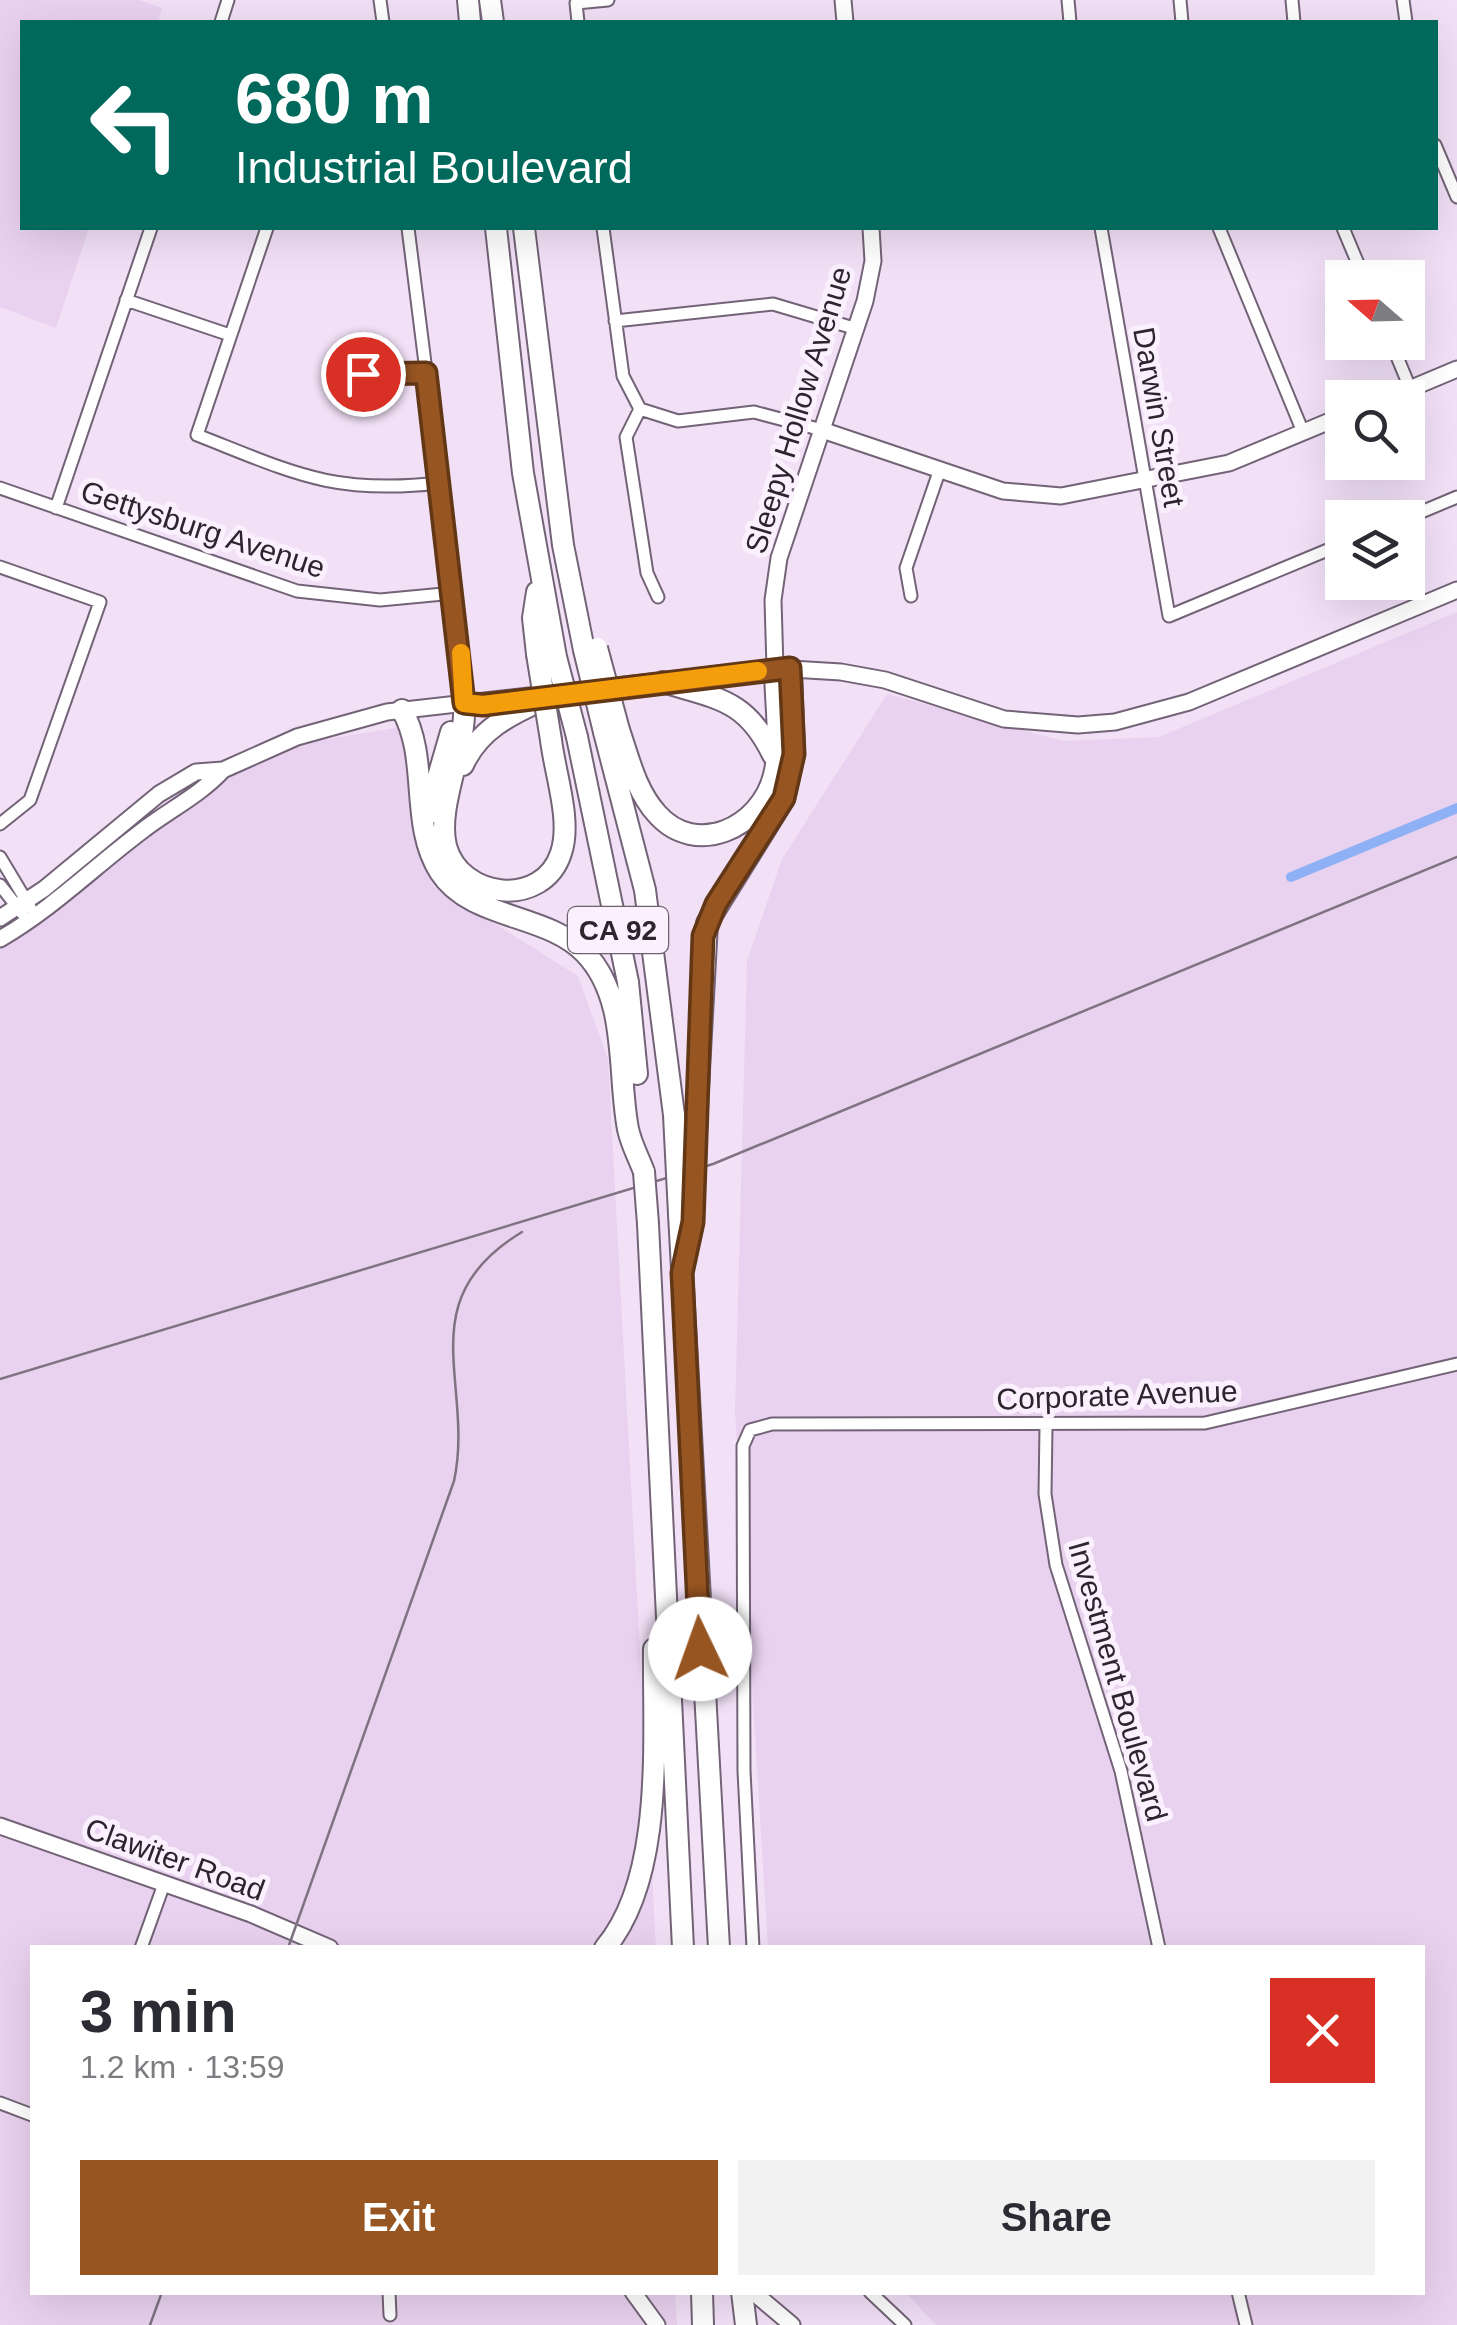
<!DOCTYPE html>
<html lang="en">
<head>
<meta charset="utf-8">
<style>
	body { margin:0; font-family:Helvetica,sans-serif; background:#f2f2f3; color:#2b2b33; height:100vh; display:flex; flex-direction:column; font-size:38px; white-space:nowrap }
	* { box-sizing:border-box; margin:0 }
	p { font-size:32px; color:#7c7c81 }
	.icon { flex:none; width:55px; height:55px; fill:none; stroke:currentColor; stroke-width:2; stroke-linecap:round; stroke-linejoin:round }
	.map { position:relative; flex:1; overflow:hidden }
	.sheet { position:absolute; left:30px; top:1945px; width:1395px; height:350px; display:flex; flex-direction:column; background:#fff; border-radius:0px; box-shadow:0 10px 40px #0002 }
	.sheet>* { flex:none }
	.top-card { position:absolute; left:20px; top:20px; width:1418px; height:210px; border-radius:0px; box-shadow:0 10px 40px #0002; background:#00695c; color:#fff; overflow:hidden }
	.needle { width:65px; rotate:290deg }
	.fabs { position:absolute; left:1325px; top:260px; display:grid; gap:20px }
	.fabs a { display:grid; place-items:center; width:100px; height:100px; border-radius:0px; background:#fff; box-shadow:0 10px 40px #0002; font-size:50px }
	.pin { position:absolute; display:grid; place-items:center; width:85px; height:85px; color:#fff; margin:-42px; border:5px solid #fff; border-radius:50%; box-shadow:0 2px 10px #0007 }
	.me { position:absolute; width:110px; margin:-55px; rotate:357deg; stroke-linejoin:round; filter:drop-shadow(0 0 8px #0008) }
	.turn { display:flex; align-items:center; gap:35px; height:210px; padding:0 50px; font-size:45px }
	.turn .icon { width:130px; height:130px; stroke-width:2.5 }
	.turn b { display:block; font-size:70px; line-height:85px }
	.round { display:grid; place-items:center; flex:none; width:105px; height:105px; border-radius:0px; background:#f2f2f3 }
	.summary { display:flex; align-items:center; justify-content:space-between; height:170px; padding:0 50px }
	h1 { font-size:60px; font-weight:700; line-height:75px }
	.action { display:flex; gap:20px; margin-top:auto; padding:20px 50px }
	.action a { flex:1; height:115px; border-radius:0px; background:#975522; color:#fff; font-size:40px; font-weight:700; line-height:115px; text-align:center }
	.action a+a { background:#f2f2f3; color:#2b2b33 }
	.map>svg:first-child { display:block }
	.built { fill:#e9d2ef }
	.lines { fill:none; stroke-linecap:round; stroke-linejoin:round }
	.canal { stroke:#8eb0f4; stroke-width:10 }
	.street-casing { stroke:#736377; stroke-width:15 }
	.secondary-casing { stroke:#736377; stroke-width:19 }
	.highway-casing { stroke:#736377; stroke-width:24 }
	.street { stroke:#fff; stroke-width:11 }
	.secondary { stroke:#fff; stroke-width:15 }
	.highway { stroke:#fff; stroke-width:20 }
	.rail { stroke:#7f7382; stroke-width:2.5 }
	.highway-bridge-casing { stroke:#736377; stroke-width:24; stroke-linecap:butt }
	.highway-bridge { stroke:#fff; stroke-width:20 }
	.route-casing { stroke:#623716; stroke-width:25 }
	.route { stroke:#975522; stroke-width:18 }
	.slow { stroke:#f59e0b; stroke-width:18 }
	.labels { text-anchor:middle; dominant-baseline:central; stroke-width:10; stroke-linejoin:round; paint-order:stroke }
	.shield { fill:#fbf0fe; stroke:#6a626c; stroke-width:2.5 }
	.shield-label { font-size:28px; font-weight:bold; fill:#2c252e }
	.street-label { font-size:30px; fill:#2c252e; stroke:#fbf0fe }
</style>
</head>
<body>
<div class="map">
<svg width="1457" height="2325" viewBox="0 0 1457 2325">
	<rect width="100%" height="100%" fill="#f2e0f7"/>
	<path class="built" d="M0,0H139L162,8L158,22H22V228H89L56,328L0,307Z
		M1457,612V2325H936L906,2293L1422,2292V1948L768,1947L735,1411L747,961L782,859L887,694L1063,741L1159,737Z
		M401,727L426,856L459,901L578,976L608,1059L656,1947L32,1948V2292H675L677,2325H0V911L247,752Z"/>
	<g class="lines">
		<path class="canal" d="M1291,877L1457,808"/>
		<g class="street-casing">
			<path id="street" d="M380,0L383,22
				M1068,0L1070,22
				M1180,0L1182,22
				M1292,0L1294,22
				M1403,0L1406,22
				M221,22L228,0
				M578,22L576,3L608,0
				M1435,145L1457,197
				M267,228L197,435C294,473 333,495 440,483
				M408,228L462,657L464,703
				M603,228L623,376L640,409
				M1101,228L1169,616L1342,544
				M1219,228L1303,432
				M1343,228L1364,278
				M126,300L230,335
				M615,321L773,304L857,329
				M1391,342L1410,388
				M339,369L372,376L426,373
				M640,409L626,437L647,573L658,597
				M640,409L678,421L754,412L822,430
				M0,488L297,591L380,600L454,593
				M56,508L151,228
				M1407,518L1457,497
				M0,567L100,602L30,800L0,824
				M911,596L906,568L940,469
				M0,857L30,907
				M0,885L22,913
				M1046,1427L1045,1494L1056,1565L1121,1771L1159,1948
				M141,1948L164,1884
				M753,1948L744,1771L743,1446L750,1430L772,1424L1205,1423L1457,1364
				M0,2103L32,2115
				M389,2292L390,2315
				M870,2292L905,2325
				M1238,2292L1246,2325"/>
		</g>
		<g class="secondary-casing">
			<path id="secondary" d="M843,0L845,22
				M1388,398L1457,369
				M822,430L1003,491L1061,496L1229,463L1342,416
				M775,668L773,600L779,558L865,301L873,261L871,228
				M0,918L44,889L159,794L196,772L223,770L297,737L387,712L775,668L841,672L885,680L1004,719L1078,725L1115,722L1189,702L1457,590
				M0,939C52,909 94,867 142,831C169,810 200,795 223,770
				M0,1826L251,1914L330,1948
				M633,2292L657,2325
				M753,2292L792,2325"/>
		</g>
		<g class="highway-casing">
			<path id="highway" d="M468,0L470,22
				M490,0L493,22
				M496,228L523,473L556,657
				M524,228L563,545L584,650
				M537,592L533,618L537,654
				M663,682C718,699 746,699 773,755
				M464,703C467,749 436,805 446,846C460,899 543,909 561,853C572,821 555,774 551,740
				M402,710C430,759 409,824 440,872C471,920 547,913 585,953C629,999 617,1072 628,1129C631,1144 639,1158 644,1172
				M619,730C629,759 636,791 657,814C696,858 761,828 774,775C782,742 775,702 775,668
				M604,732L645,890L674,1115
				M577,737L628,982L637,1074
				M463,765C481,725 517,712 555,694
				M427,815L451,732
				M697,1107L707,923L784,799L794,754L791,668
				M679,1214L719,1948
				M648,1224L683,1948
				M605,1948C665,1877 653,1738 654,1649
				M702,2292L703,2325
				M742,2292L746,2325"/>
		</g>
		<use href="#street" class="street"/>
		<use href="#secondary" class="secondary"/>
		<use href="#highway" class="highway"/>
		<path class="rail" d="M0,1379L713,1164L1457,857
			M288,1948L454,1481C475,1384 408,1301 522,1232
			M150,2325L162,2292"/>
		<g class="highway-bridge-casing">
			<path id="highway-bridge" d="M597,648L619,730
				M584,650L604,732
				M537,654L551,740
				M556,657L577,737
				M674,1115L679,1214
				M644,1172L648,1224
				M693,1209L697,1107"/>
		</g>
		<use href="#highway-bridge" class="highway-bridge"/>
	</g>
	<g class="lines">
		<g class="route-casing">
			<path id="route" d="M363,374L426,373L464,703L483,705L790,668L794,754L784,798L716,904L703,936L693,1222L682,1273L700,1649"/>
		</g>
		<use href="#route" class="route"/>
		<path class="slow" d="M461,653L464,703L483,705L758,671"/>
	</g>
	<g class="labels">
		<rect class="shield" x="568" y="907" width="100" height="46" rx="8"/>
		<g class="shield-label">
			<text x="618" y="930">CA 92</text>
		</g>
		<g class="street-label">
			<text transform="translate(798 410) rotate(-73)">Sleepy Hollow Avenue</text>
			<text transform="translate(1159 417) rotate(80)">Darwin Street</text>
			<text transform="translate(203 529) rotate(18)">Gettysburg Avenue</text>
			<text transform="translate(1117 1395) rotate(-2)">Corporate Avenue</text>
			<text transform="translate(1118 1681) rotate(74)">Investment Boulevard</text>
			<text transform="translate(175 1859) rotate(20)">Clawiter Road</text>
		</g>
	</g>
</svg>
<div class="fabs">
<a><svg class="needle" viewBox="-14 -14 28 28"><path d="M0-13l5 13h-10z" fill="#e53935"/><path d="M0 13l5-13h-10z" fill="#7c7c81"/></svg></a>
<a><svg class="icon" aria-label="search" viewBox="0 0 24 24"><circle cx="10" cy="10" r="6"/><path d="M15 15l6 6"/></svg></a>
<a><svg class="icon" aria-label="layers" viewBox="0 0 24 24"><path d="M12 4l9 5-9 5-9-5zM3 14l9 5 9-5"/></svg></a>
</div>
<div class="pin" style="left:363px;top:374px;background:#d93025"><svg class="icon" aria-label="arrive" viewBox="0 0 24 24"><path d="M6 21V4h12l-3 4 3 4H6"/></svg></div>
<svg class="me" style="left:700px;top:1649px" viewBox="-20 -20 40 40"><circle r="19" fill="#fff"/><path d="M0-13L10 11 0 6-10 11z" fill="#975522"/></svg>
<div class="top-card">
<div class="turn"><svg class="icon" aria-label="left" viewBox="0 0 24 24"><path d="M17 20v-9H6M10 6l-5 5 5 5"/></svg><div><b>680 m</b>Industrial Boulevard</div></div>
</div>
<section class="sheet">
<div class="summary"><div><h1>3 min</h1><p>1.2 km · 13:59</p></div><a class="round" style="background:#d93025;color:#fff"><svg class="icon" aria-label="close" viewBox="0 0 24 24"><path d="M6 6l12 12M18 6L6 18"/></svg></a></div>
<div class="action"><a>Exit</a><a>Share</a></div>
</section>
</div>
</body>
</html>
